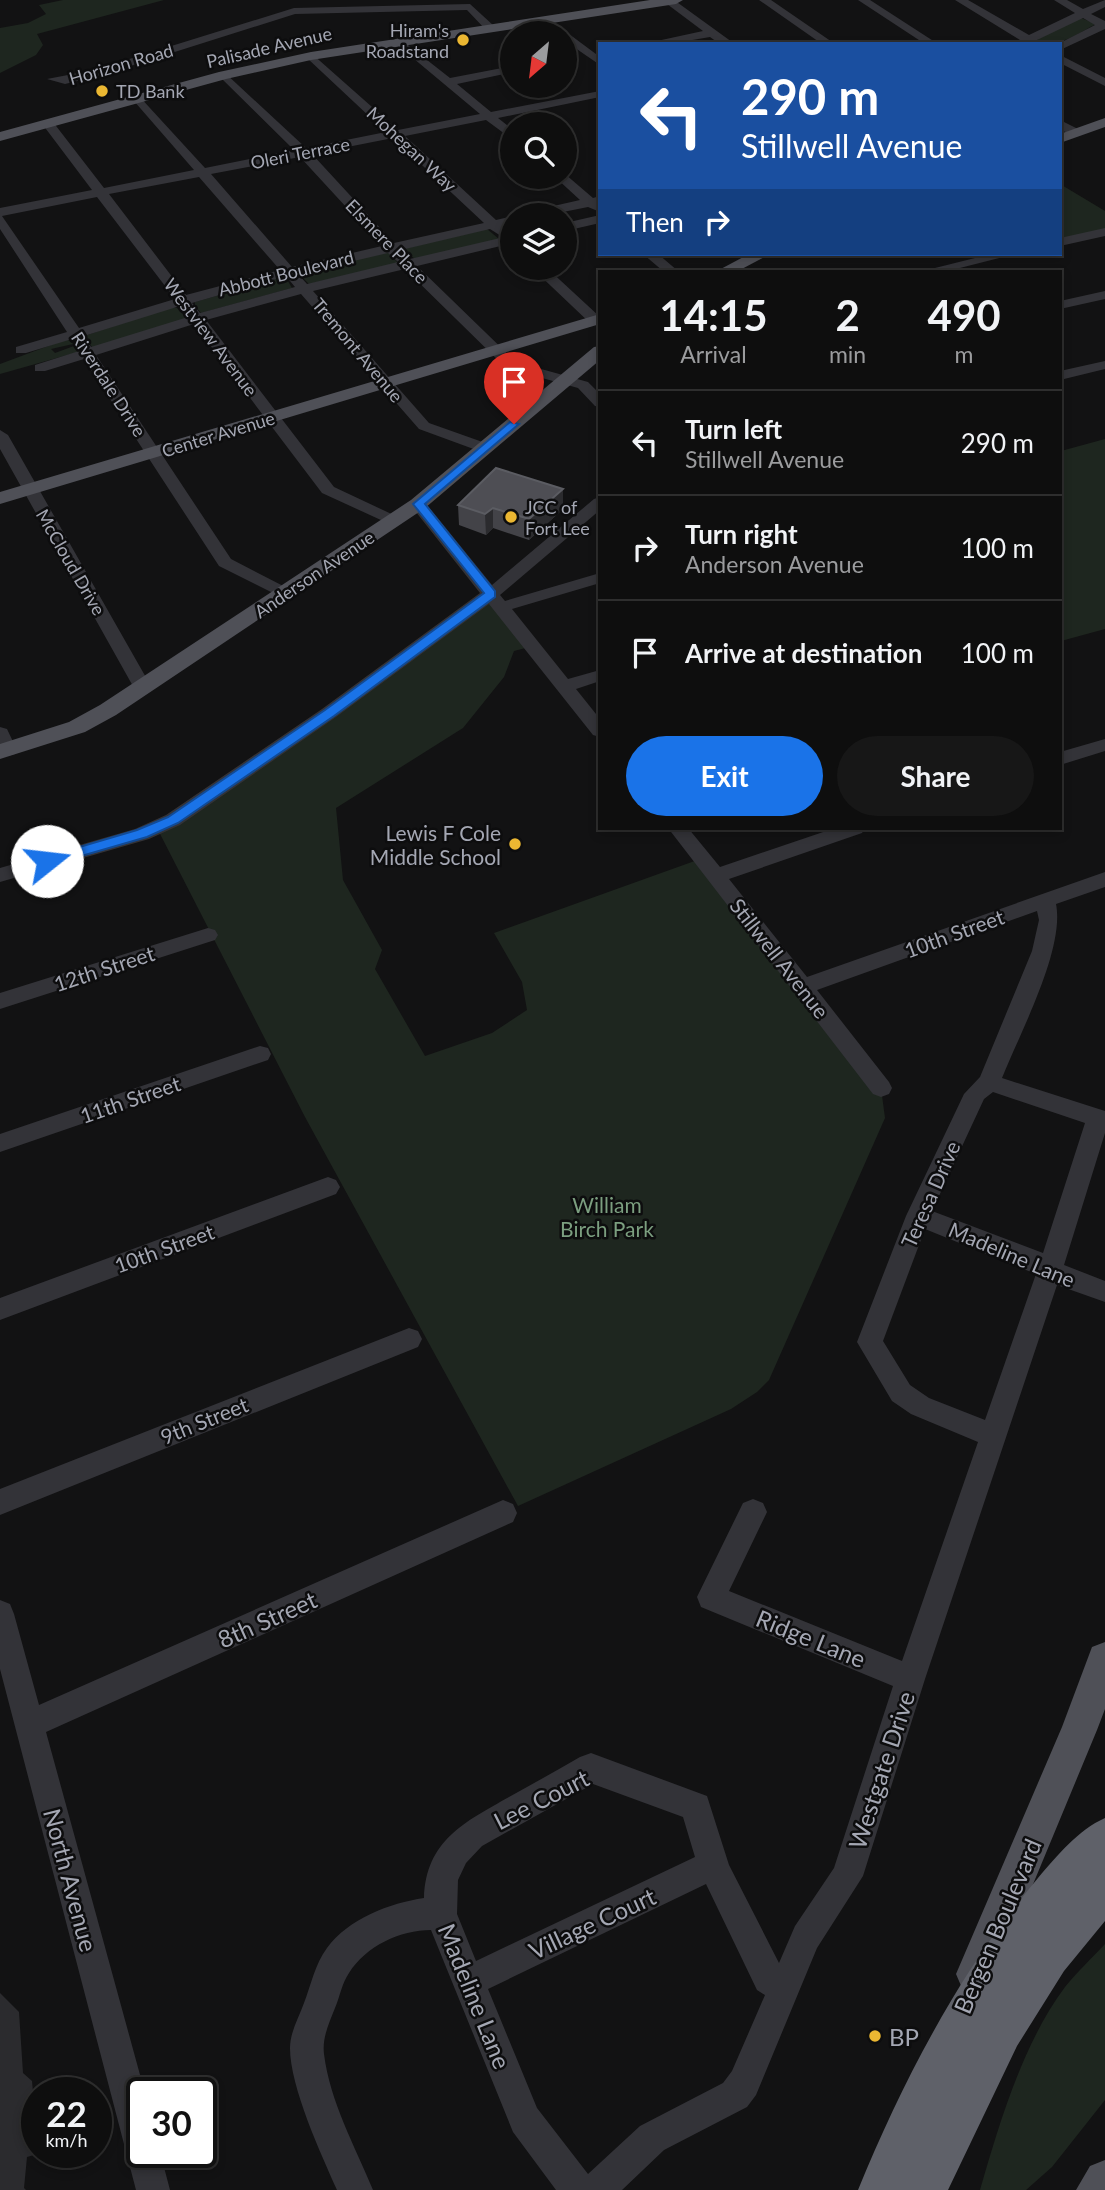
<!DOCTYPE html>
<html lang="en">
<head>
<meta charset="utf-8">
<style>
	body { margin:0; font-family:Lato,sans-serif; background:#171717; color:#f1f3f6; height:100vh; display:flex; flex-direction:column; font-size:26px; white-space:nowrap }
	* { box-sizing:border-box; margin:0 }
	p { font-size:23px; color:#9b9c9e }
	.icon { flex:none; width:38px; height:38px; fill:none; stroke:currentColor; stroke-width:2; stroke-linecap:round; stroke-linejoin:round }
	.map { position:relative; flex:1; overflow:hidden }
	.details { position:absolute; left:598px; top:270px; width:464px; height:560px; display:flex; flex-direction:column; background:#0e0e0e; border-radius:0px; box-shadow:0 4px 10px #0003,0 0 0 2px #2e2e2e }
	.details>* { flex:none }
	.top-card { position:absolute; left:598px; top:42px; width:464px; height:214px; border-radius:0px; box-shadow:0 4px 10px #0003,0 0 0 2px #2e2e2e; background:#1a4fa0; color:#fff; overflow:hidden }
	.needle { width:46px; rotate:208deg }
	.buttons { position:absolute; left:500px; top:21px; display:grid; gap:14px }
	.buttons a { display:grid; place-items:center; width:77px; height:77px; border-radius:50%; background:#0e0e0e; box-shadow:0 4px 10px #0003,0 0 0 2px #2e2e2e; font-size:35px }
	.speed { position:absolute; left:21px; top:2077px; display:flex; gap:14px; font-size:35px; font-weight:700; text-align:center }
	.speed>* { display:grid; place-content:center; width:91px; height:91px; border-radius:50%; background:#0e0e0e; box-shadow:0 4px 10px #0003,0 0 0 2px #2e2e2e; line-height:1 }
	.speed small { font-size:18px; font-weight:400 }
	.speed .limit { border:4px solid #111; border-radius:10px; background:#fff; color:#111 }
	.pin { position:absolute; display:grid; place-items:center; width:60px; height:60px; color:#fff; margin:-72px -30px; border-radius:50% 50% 50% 0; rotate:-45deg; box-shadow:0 0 7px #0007 }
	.pin .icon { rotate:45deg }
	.me { position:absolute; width:77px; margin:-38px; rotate:74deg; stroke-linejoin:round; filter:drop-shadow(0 0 5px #0008) }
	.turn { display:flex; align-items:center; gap:24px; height:147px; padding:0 28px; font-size:32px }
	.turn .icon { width:91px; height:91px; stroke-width:2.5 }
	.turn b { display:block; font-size:49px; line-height:60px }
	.then { display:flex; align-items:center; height:66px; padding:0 28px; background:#0003; gap:14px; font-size:26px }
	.eta { display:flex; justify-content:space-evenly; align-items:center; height:119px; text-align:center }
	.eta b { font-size:42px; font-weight:700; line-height:49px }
	.action { display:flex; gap:14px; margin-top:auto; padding:14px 28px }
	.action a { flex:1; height:80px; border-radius:42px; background:#1a73e8; color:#fff; font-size:28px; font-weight:700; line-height:80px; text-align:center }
	.action a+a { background:#171717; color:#f1f3f6 }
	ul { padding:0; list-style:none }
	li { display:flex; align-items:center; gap:21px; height:105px; padding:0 28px; border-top:2px solid #2e2e2e }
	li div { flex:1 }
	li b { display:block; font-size:26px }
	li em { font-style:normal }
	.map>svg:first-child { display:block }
	.green { fill:#1e261f }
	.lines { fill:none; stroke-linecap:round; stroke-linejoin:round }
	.minor { fill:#333338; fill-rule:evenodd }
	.major { fill:#4f5057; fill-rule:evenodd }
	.highway { fill:#5f6169; fill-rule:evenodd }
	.wall { fill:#434348 }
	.shaded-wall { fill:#2b2b2e }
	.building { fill:#4e4e54; stroke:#5b5c62; stroke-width:2 }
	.route { fill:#1a73e8; stroke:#114b97; stroke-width:2 }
	.poi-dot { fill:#ebb732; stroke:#0d0d0e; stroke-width:2.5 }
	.labels { text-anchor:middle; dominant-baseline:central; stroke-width:5; stroke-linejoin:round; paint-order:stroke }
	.far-poi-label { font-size:18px; fill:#a4a7b3; stroke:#0d0d0e; text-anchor:start }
	.far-street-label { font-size:18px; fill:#a4a7b3; stroke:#0d0d0e }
	.poi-label { font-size:21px; fill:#a4a7b3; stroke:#0d0d0e; text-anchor:end }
	.street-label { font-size:21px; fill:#a4a7b3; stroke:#0d0d0e }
	.park-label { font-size:21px; fill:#7b9e7f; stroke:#0d0d0e }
	.near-street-label { font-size:24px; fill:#a4a7b3; stroke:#0d0d0e }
	.near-poi-label { font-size:24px; fill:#a4a7b3; stroke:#0d0d0e; text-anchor:start }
</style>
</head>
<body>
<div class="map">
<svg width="1105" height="2190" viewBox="0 0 1105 2190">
	<rect width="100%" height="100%" fill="#121213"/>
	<path class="green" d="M63,0H164L37,34L43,45L36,55L0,73V28L28,23L46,14L39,5Z
		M1081,18L1096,24C1080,32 1052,53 1037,39Z
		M1060,184L1105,211V232L1061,242Z
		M487,229L499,239L415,259L403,249Z
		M388,252L398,263L309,284L298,273Z
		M285,276L292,288L201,313L195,306V302Z
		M169,308H177L187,319L96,347H92L84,336Z
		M67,339L73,344L51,349L55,353L74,346L78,352L0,374V364Z
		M1105,439V629L1061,641V451Z
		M491,594L533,646L514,651L504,677L463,728L336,808L343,880L382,950L375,969L425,1056L492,1033L527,1010L522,982L494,933L703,858L881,1088L885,1118L769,1380L757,1392L731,1409L518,1506L305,1117L157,828Z
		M1105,1944V2100L1052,2167L1026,2190H980C999,2124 1023,2043 1065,1987C1077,1972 1092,1958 1105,1944Z"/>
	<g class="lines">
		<path class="minor" d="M674,0L732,42L733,44H720L710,37L669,44H643L703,31L663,1Z
			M759,0H771L835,44H822Z
			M858,0H870L938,44H925Z
			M955,0H968L1029,35L1075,13L1054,0H1067L1083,9L1105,0V7L1091,14L1105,21V29L1060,50V44H1058L1095,25L1083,18L1037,40L1041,44H1015L1020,40Z
			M470,4L494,26V30H486L467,10L295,14L102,75L65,84L47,79L94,70L294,8Z
			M563,33L569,34L600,57V65L565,41Z
			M399,38L450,78L513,66V72L457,84L491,112L600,91V97L498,118L513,130V140L486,120L405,136L496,220L513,216V224L503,226L508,232L501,236L490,229L401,250L410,259L513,235V243L417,266L516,362L588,382L600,394V407L595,406L578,388L506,368L405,269L313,291L429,423L491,445V451H479L419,429L301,294L206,320L334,487L400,518V524L394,526L322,493L194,324L96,355L231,559L291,590L294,594L291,598L285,599L219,566L84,359L45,371H35V365L79,351L72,339L26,353H16V347L67,332L0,229V208L92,190L43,125L49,121L53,122L104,188L194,170L134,101V97L138,95L205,168L294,150L220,77V73L224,72L306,148L386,132L307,58V54L311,53L398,130L480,114L395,43L393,41ZM393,138L484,223L394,243L312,154ZM300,157L382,246L292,267L211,174ZM199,177L280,270L186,295L109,194ZM97,197L175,299L79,328L2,216ZM388,253L398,262L307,284L298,274ZM286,276L295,287L200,313L192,303ZM180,306L188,317L91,347L84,336Z
			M1060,55L1105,78V86L1060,63Z
			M1060,120L1080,130V136H1072L1060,129Z
			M565,174L593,198L600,196V212L588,207L548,215H526L527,212L580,200L555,177Z
			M600,215V223L565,231V223Z
			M1105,228V236L1060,246V238Z
			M643,254H658L678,271H663Z
			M991,254H1015L948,271H923Z
			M532,268H547L600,317V324H591Z
			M1105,291V299L1060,309V301Z
			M1105,361V369L1060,380V371Z
			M0,430L8,435L152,688L149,692H137L134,688L0,449Z
			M600,497V510L500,595L505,601L600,573V583L512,609L568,679L600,670V681L576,689L600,719V737L593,735L489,604L336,717L180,825L149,839L0,882V868L135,829L166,815L322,709L480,593L412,507V501H424L492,585L594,499Z
			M0,727L7,729L17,750L15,754L8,756L0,752Z
			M1105,739V751L1060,765V752Z
			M668,828H688L720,867L835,828H865L862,833L729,879L807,977L1105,872V887L1056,904C1065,949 1020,1033 1002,1078L1105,1111V1133L1064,1265L1105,1281V1302L1057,1285L925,1679L863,1876L817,1948L756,2095L747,2107L664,2150L622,2190H556L513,2132L431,1930C400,1930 366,1946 349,1973C342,1983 340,1996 335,2008C329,2023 322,2038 324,2054C330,2102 355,2146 373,2190H337C321,2154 290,2087 290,2048C290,2032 299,2017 304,2003C311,1985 315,1964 327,1948C348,1919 390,1903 424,1898C426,1840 465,1822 509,1797C533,1784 557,1770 580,1757L591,1753L707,1796L729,1865L779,1963L795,1926L834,1868L893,1686L701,1607L697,1597L743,1503L753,1499L763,1503L767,1512L729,1591L902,1661L978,1442L911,1414L892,1401L857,1342L906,1216L964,1094L980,1077L1032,951L1039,920L1037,911L817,990L889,1082L892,1088L889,1094L881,1097L873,1094ZM993,1092L1085,1123L1043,1253L932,1211L984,1099ZM925,1229L1036,1274L985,1420L929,1398L910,1385L883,1341ZM593,1784L683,1817L695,1857L476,1961L457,1914L458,1880L466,1863L482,1846ZM706,1884L757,1990L765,1995L732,2071L723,2083L640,2126L588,2174L537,2108L488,1989Z
			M208,928L215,930L218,935L215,940L0,1009V993Z
			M260,1046L268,1048L271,1054L268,1060L0,1152V1134Z
			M328,1177L336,1180L340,1187L336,1194L0,1320V1298Z
			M409,1328L418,1331L422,1339L418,1347L0,1515V1489Z
			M503,1500L513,1504L517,1513L513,1522L46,1732L145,2093H142V2152H160L170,2190H136L0,1669V1600L10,1604L14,1614L39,1705Z"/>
		<path class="major" d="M650,0H683L676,4L311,60L226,79L0,141V132L219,72L311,52Z
			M1105,118V127L1060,143V134Z
			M749,254H770L738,271H717Z
			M600,314V324L0,504V492Z
			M600,346V360L425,508L116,715L85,732L0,759V744L69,722L100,705L411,500L594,347Z
			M1105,1642V1709L1097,1730L990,1988L976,1994L962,1988L956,1974L1062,1727L1092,1647Z
			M1105,2160V2190H1076L1090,2166Z"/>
		<path class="highway" d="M1105,1818V1921L1064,1971L1017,2046L948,2190H858C903,2080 961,1969 1038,1878C1057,1856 1078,1830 1105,1818Z"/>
	</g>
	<path class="wall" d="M563,489V509L529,540L493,528L486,535L459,525L458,505Z"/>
	<path class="shaded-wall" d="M563,489V509L529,540V519Z
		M493,508V528L486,535L485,514Z
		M0,1993L19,2012L23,2073L32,2081L34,2103L26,2105L28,2128L36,2134L34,2155L27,2157L24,2188L26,2190H0Z"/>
	<path class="building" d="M496,468L563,489L529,519L493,508L485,514L458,505Z"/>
	<path class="route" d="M510,422L519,424L425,504L495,591V597L334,716L178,823L147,837L47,866L42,865V858L137,830L168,817L325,710L484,593L413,504Z"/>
	<g class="poi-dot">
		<circle cx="463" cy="40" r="7"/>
		<circle cx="102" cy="91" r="7"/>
		<circle cx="511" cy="517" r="7"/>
		<circle cx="515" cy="844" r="7"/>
		<circle cx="875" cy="2036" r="7"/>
	</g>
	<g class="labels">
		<g class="far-poi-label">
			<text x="449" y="30" text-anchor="end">Hiram's<tspan x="449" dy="21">Roadstand</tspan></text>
			<text x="116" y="91">TD Bank</text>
			<text x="525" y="507">JCC of<tspan x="525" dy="21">Fort Lee</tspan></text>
		</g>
		<g class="far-street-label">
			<text transform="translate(269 47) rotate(-13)">Palisade Avenue</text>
			<text transform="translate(121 64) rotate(-16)">Horizon Road</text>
			<text transform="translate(412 149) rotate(43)">Mohegan Way</text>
			<text transform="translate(300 153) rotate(-11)">Oleri Terrace</text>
			<text transform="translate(387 241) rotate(46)">Elsmere Place</text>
			<text transform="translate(286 273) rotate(-14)">Abbott Boulevard</text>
			<text transform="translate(211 337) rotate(53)">Westview Avenue</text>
			<text transform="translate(358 350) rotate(50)">Tremont Avenue</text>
			<text transform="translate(109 384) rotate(57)">Riverdale Drive</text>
			<text transform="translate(218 434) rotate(-17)">Center Avenue</text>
			<text transform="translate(71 562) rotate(60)">McCloud Drive</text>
			<text transform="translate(314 574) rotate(-34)">Anderson Avenue</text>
		</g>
		<g class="poi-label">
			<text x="501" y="832">Lewis F Cole<tspan x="501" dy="24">Middle School</tspan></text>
		</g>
		<g class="street-label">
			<text transform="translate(954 933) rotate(-20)">10th Street</text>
			<text transform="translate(780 958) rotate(52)">Stillwell Avenue</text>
			<text transform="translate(104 968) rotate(-18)">12th Street</text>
			<text transform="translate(130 1099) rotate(-19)">11th Street</text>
			<text transform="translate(930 1194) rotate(-66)">Teresa Drive</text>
			<text transform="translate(164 1248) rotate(-20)">10th Street</text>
			<text transform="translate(1012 1254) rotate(23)">Madeline Lane</text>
			<text transform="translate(204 1420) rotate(-22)">9th Street</text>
		</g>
		<g class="park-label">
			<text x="607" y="1204">William<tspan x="607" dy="24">Birch Park</tspan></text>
		</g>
		<g class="near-street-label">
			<text transform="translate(267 1619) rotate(-24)">8th Street</text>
			<text transform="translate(811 1638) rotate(22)">Ridge Lane</text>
			<text transform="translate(881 1770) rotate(-72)">Westgate Drive</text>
			<text transform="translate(541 1799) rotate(-27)">Lee Court</text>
			<text transform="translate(71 1880) rotate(75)">North Avenue</text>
			<text transform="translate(592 1923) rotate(-25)">Village Court</text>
			<text transform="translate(997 1926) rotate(-67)">Bergen Boulevard</text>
			<text transform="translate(475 1996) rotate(68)">Madeline Lane</text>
		</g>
		<g class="near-poi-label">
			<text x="889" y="2036">BP</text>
		</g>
	</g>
</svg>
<div class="buttons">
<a><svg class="needle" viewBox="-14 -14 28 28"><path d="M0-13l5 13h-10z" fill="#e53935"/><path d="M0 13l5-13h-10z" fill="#9b9c9e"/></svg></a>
<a><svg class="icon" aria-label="search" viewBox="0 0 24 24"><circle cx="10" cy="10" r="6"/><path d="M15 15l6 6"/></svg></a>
<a><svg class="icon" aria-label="layers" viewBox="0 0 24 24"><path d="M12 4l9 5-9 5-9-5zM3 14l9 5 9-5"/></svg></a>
</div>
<div class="speed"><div>22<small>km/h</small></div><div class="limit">30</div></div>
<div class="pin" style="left:514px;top:424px;background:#d93025"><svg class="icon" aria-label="arrive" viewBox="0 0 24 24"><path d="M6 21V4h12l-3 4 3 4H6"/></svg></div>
<svg class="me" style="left:47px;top:861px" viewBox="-20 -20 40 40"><circle r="19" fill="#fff"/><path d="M0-13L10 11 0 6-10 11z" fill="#1a73e8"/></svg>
<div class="top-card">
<div class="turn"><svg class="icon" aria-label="left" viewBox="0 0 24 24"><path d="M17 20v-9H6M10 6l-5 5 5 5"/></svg><div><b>290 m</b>Stillwell Avenue</div></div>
<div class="then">Then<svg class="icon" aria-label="right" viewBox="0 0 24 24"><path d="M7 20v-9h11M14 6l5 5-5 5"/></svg></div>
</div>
<section class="details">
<div class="eta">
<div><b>14:15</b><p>Arrival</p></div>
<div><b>2</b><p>min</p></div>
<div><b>490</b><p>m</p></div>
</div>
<ul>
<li><svg class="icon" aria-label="left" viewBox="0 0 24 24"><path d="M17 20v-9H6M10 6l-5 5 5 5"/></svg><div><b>Turn left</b><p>Stillwell Avenue</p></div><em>290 m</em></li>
<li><svg class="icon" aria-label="right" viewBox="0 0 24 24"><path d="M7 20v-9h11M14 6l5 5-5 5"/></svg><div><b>Turn right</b><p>Anderson Avenue</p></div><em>100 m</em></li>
<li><svg class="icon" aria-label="arrive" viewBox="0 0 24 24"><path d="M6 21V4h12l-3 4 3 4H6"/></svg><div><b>Arrive at destination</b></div><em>100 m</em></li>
</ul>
<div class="action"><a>Exit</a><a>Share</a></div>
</section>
</div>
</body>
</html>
